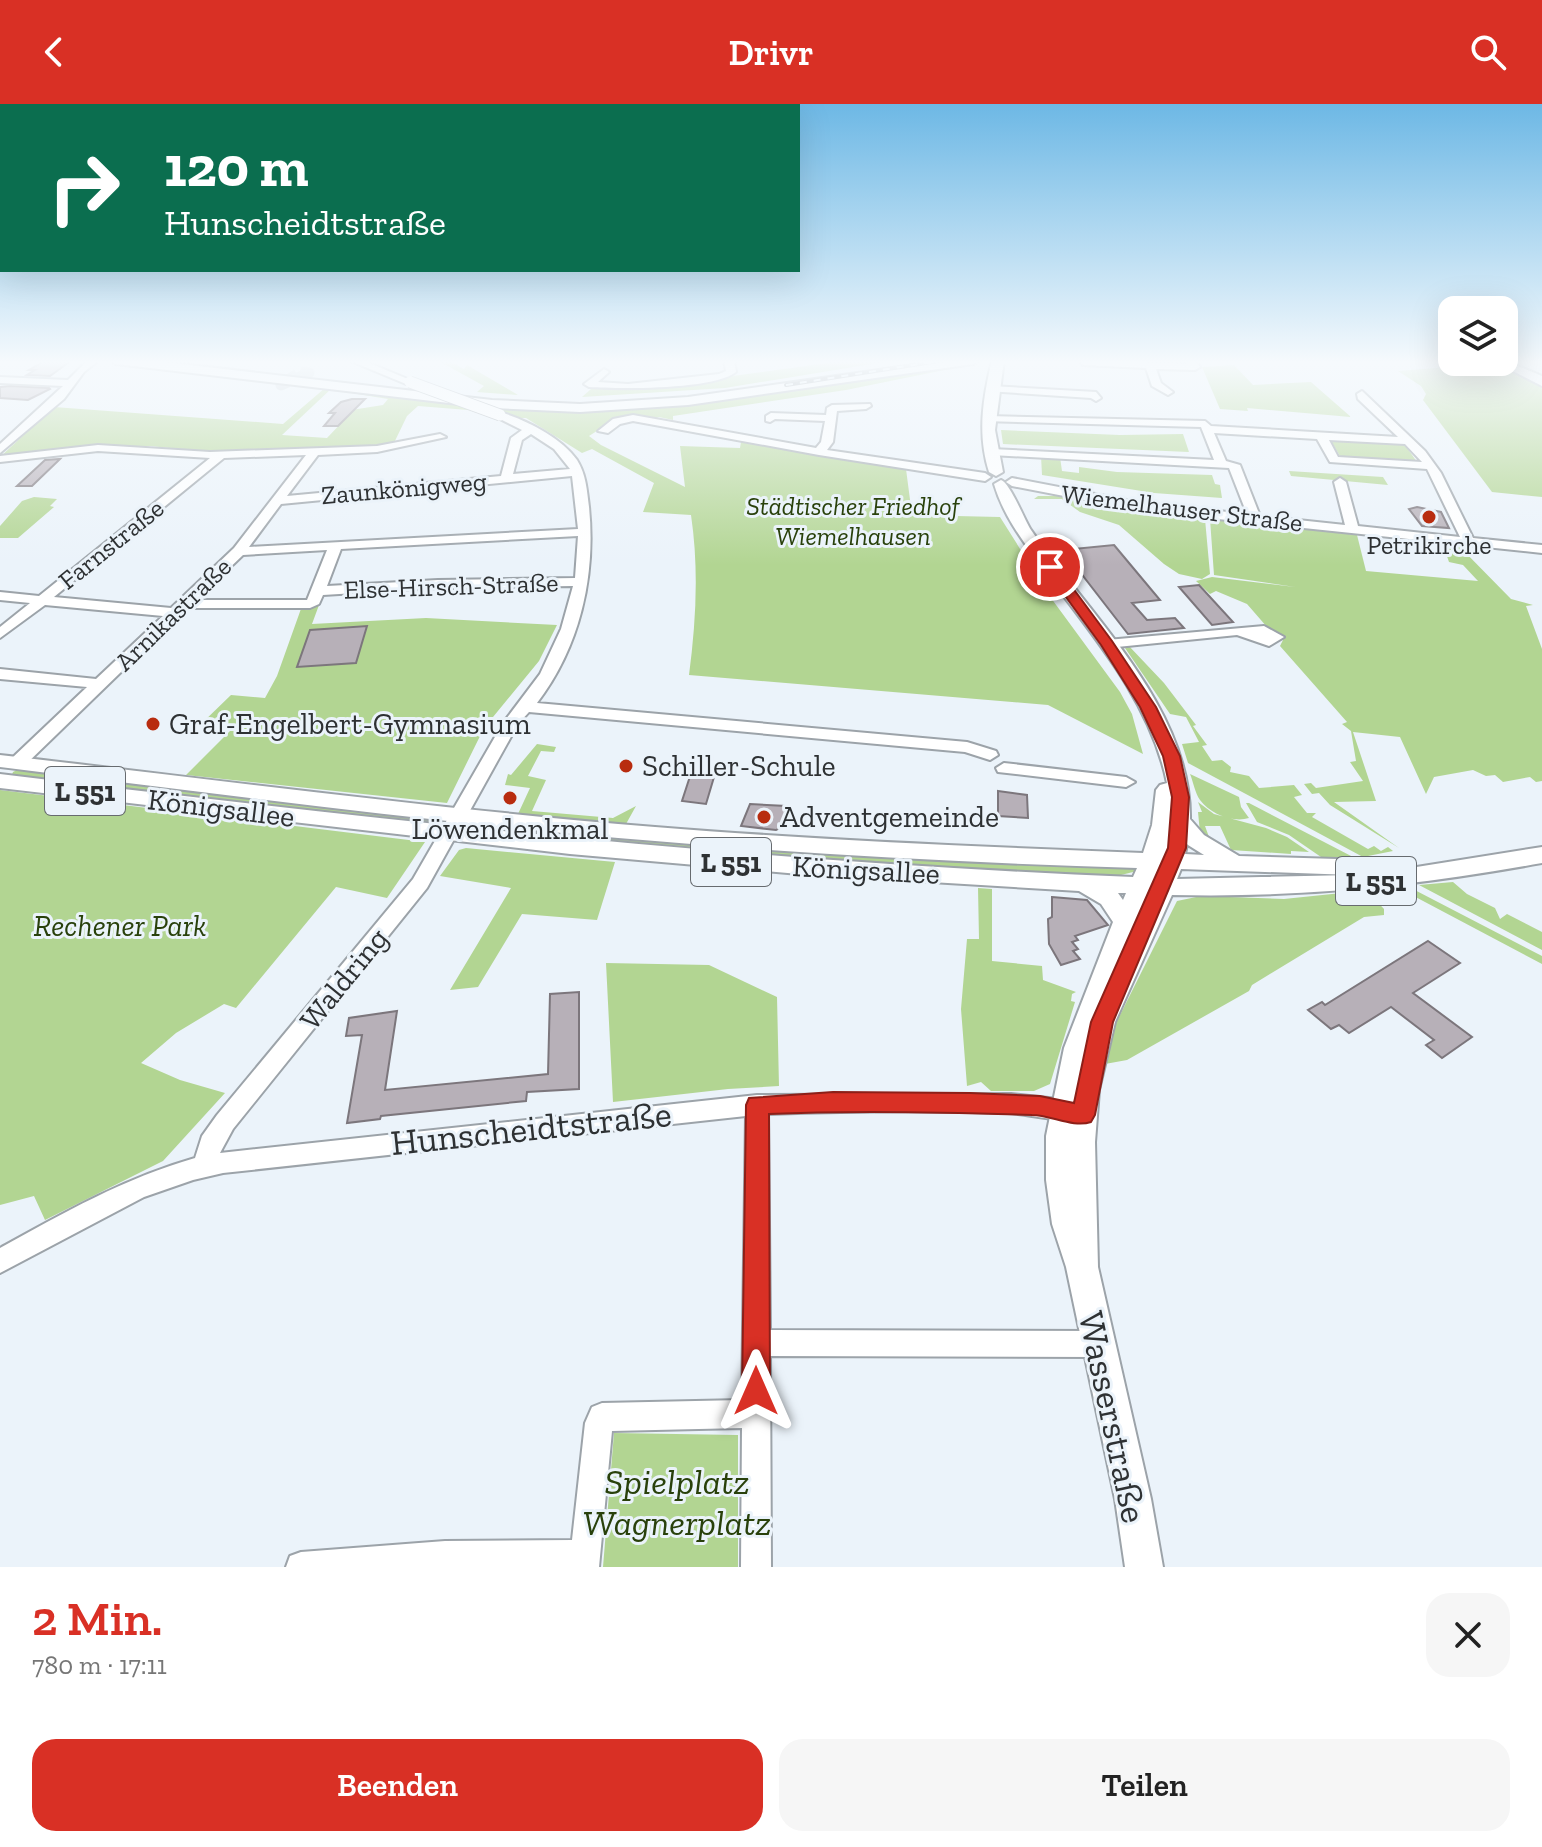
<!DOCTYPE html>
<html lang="de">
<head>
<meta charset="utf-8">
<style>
	body { margin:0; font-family:"Zilla Slab",serif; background:#f6f6f6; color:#222; height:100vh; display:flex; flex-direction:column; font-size:30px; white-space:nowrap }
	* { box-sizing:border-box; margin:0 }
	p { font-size:26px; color:#767676 }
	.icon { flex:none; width:44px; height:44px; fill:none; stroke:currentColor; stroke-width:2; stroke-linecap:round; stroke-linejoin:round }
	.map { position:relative; height:1463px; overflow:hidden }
	.sheet { display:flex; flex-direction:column; background:#fff; flex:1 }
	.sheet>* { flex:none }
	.guide { position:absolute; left:0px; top:0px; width:800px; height:168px; box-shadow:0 8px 32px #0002; background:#0b6e4f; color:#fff; overflow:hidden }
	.controls { position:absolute; left:1438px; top:192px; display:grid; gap:16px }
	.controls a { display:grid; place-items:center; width:80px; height:80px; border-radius:16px; background:#fff; box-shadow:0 8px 32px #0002; font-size:40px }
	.pin { position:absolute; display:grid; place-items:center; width:68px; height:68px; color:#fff; margin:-34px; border:4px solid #fff; border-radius:50%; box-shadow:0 2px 8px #0007 }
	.me { position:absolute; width:88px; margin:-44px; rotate:0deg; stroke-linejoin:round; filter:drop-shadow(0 0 6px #0008) }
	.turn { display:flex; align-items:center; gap:28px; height:168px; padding:0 32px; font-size:36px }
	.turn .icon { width:104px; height:104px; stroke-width:2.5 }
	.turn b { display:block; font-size:56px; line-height:68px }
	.round { display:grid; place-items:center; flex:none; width:84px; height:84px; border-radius:24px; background:#f6f6f6 }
	.overview { display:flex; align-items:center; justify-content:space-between; height:136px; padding:0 32px }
	h1 { font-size:48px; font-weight:600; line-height:60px; color:#d93025 }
	.button { display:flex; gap:16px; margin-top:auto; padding:16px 32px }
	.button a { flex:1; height:92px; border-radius:24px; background:#d93025; color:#fff; font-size:32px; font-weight:600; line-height:92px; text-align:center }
	.button a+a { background:#f6f6f6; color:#222 }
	header { display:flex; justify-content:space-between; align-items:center; height:104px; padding:0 32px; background:#d93025; color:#fff; font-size:36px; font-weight:600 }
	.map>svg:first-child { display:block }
	.green { fill:#b2d592 }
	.building { fill:#b7b0b8; stroke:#7c767c; stroke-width:2 }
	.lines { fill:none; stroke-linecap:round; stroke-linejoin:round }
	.minor-tunnel { stroke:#c5ccd2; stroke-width:11; stroke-dasharray:11 5; stroke-linecap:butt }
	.minor-casing { stroke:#9ca3a9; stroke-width:4 }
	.major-casing { stroke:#9ca3a9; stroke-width:4 }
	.highway-casing { stroke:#9ca3a9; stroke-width:4 }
	.minor { fill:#fff; fill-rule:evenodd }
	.major { fill:#fff; fill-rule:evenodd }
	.highway { fill:#fff; fill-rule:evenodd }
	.rail-casing { stroke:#7e8387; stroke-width:4 }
	.rail { stroke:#ebf3fa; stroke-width:2; stroke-dasharray:7; stroke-linecap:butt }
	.minor-bridge-casing { stroke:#9ca3a9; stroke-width:13; stroke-linecap:butt }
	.minor-bridge { stroke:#fff; stroke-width:11 }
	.route { fill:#d93025; stroke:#8d1f18; stroke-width:2 }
	.poi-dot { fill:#b82c0f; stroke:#ebf3fa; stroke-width:3 }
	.labels { text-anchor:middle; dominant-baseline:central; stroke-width:6; stroke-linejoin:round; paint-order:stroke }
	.far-street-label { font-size:26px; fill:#2e3133; stroke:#ebf3fa }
	.far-park-label { font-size:26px; font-style:italic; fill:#29410b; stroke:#ebf3fa }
	.far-poi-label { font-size:26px; fill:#2e3133; stroke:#ebf3fa }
	.shield { fill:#ebf3fa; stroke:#676b6f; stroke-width:2 }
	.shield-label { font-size:28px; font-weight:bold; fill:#2e3133 }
	.poi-label { font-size:30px; fill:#2e3133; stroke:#ebf3fa; text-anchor:start }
	.street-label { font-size:30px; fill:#2e3133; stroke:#ebf3fa }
	.park-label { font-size:30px; font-style:italic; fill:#29410b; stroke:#ebf3fa }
	.near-street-label { font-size:36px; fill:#2e3133; stroke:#ebf3fa }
	.near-park-label { font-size:36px; font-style:italic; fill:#29410b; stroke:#ebf3fa }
</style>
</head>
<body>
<header><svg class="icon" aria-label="back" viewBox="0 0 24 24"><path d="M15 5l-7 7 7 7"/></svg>Drivr<svg class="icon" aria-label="search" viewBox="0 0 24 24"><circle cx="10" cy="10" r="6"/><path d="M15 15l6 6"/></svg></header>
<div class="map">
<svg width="1542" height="1463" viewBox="0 0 1542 1463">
	<rect width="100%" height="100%" fill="#ebf3fa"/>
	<path class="green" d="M437,256H448L464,265L467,261L518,291L477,288L484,282Z
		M849,256H896L725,284L582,293L591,285L659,282Z
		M1482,258H1499L1542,279V393L1492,388L1423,296L1426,290L1421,282L1398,267L1485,260Z
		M948,261L954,264L846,286L673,312V316L659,313L652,316H614L589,332L601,341L685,383L680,342L740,344L741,338L906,365L912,411L1000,413L1051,494L1120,588L1132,610L1143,650L1048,601L689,571C696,518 699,465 691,411L643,408L654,379L592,345L582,349L526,314H517L494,303C648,318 796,283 948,261Z
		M1234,261L1253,281L1311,278L1351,313L1247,304L1248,307L1220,305L1202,263Z
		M325,284L331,285L282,331L327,334L346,314L345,307L383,301L388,295L351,289L353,288L464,301L493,313L468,306L418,302L407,312L393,341L302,347L208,348L150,342L79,343L0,353L54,303L283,320Z
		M1001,326L1120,331L1183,330L1189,348L1003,340Z
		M1330,335L1403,338L1417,358L1341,354Z
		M1041,352L1060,353L1062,367L1079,369V363L1117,368L1212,371L1215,380L1220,381L1222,394L1154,389L1042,371Z
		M1289,367L1383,373L1388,381L1291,372Z
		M1038,392H1061L1128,406L1205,415L1210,470L1202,475L1179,470L1164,460L1119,421L1080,408L1062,395H1034Z
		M34,393L57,395L50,402L54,403L18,434H0V422L22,397Z
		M1210,415L1357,431L1366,467L1478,477L1463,461L1449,458L1443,441L1459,442L1511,495L1533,501L1526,502L1542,545V677L1536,678L1530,673L1503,678L1495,671L1486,672L1473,666L1434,673L1426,690L1400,633L1353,628L1376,697L1334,698L1399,744L1330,701L1319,689L1312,690L1304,680L1311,679L1316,684L1363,677L1350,658L1356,657L1351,627L1342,620L1347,618L1280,542L1283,536L1280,529L1267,523L1247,500L1216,487L1210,490L1196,477L1212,473L1295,483L1214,471Z
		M319,501L312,520L426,514L557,521L539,557L484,624L447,699L186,671L232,625L200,621L231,591L265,594L277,572L302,502Z
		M1128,541L1164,579L1196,621L1193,622L1207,641L1202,642L1212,657L1222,656L1231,663L1230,668L1249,672L1259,684L1294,681L1302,691L1294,693L1307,709H1316L1312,713L1368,745L1374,742L1381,747L1388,743L1393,747L1363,753L1188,659L1182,640L1199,638L1186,613L1170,610L1125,544Z
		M537,640L556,643L554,648L541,647L528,672L546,676L532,707L613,714L636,702L626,720L518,710L530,684L505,681L508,670L511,671Z
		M21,664L438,715L440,718L436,723L11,673L13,668Z
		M1190,670L1239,693L1241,703L1249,714C1233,719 1210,710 1200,696C1195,689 1193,677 1190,670Z
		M0,686L425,738L387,794L336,783L236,904L224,900L176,929L141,959L180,976L225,989L163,1057L45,1116L34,1092L0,1101Z
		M1198,698L1214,710L1266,724L1287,733L1309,748L1291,747V750L1231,746L1220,722H1205L1209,733L1206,734L1200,729L1198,708H1202Z
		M1246,699H1249L1353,753H1321L1289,731L1257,718Z
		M464,718L1135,763L1137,767L1121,771L1017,770L734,753L461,724Z
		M466,744L615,758L597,816L522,810L478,883L450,886L511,784L440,772L459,746Z
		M1453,778L1467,790L1495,804L1500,815L1507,810L1542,828V846L1419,781Z
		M1407,782L1542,852V860L1408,789L1403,793L1396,785Z
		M978,784L992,785V857L1042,862L1043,876L1076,888L1072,890L1071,897L1075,898L1050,980L1034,987H991L981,978L967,982L961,905L967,835H979Z
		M1361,787L1369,789L1384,805V811L1364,813L1252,881L1249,887L1127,956L1105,960L1116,919L1177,797L1201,792L1284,795Z
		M606,859L709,861L777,893L779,982L728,985L613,998Z
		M614,1329L738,1331V1463H603Z"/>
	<path class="building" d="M46,256H72L50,272L27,271L35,266H29Z
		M10,282L49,284L50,285L28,296L0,294V283Z
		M352,295H365L338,322H324L335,309H329L341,298Z
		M60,355L32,382H17L45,356Z
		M1417,403L1441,408L1449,424L1422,422L1409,405Z
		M1114,441L1160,496L1132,499L1147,516L1175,514L1184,524L1128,530L1063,446Z
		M1199,481L1233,518L1212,521L1179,483Z
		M367,522L356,559L297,563L310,526Z
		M694,660L717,663L706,700L682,697Z
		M998,687L1027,691L1028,714L998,712Z
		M750,700L786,702L783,722L776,726L741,722Z
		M1052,793L1087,796L1108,821L1075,832L1078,836L1072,838L1078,845L1073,847L1080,855L1061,861L1049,840L1048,815L1052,813Z
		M1428,837L1460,859L1413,889L1472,933L1442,954L1426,941L1434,936L1391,903L1349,929L1339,921L1331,925L1308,906L1322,898L1325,901Z
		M579,888V985L527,988L526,997L381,1012L380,1015L347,1019L362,931L346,932L349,914L397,907L385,986L548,970L550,890Z"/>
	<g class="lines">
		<path class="minor-tunnel" d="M300,268L309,269L281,281Z"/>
		<g class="minor-casing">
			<path id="minor" d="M88,256H99L84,268L64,295L0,349V340L63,282L0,279V273L68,276Z
				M348,256H362L415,278L406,280Z
				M724,256H734L736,268C713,286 620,285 589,283L584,280L604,265L609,268L598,278L628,280L719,270L726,267Z
				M1086,256L1188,260L1185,256H1195L1200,263L1195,266L1156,265L1161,279L1173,288L1168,291L1152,282L1146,264L1083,261L1081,259Z
				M991,282L1096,288L1101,294L1096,297L1091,294L987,287V283Z
				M1362,287L1425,347L1441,369L1473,434L1542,441V449L1142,407L1012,382L1006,378L1012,374L1142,399L1247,410L1229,364L991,351L985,348L991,345L1214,356L1201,323L984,317L983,315L988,312L1205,317L1211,322L1398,333L1358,295L1357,290ZM1214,329L1317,335L1330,358L1427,365L1460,433L1358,422L1346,378L1340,374L1334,378L1345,421L1260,412L1240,361L1226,357ZM1329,336L1405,340L1422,358L1338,353Z
				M870,300L871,302L866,305L837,307L833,338L827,346L985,369L991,373L985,377L819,351L633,317L620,320L608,329L598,327L613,315L633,311L816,344L821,338L825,317L775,315L770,318L766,317V312L771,309L826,311L827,304L832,301Z
				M500,308C526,316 561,333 577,356C586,370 587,387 589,403C596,472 580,543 537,599L967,638L996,647L998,651L990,656L965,648L529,608L518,620L427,784L233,1025L220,1049L757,991L1011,990L1058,995L1081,1001L1084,1008L1081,1015C1065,1020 1028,1010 1008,1009C929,1006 848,1007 768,1010L770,1226L1098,1227L1107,1231L1111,1240L1107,1249L1098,1253L770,1252L771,1463H741L742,1324L612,1327L599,1463H286L290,1452L301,1448L445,1437L572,1436L585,1319L592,1303L602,1299L742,1296L746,1012L223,1069L193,1076L144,1093L0,1169V1144C63,1109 125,1074 195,1054L202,1032L217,1011L413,775L503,619L540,570L561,525L573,482L438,484L323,491L319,500L310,504H187L23,663H11L9,659L11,655L87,583L0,575V565L96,575L163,512L45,501L0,534V523L30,499L0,496V488L39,492L210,354L98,347L0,358V352L98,341L210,348L377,342L440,330L446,333L377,348L318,351L287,392L501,372L511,334L522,326L496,313V309ZM531,330L554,345L570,365L513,370L522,336ZM306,351L234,444L171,504L54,493L224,354ZM572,372L578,425L249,443L281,400ZM578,432L575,474L438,476L327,482L341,445ZM327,446L307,496H196L243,451Z
				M1264,522L1284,533L1269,542L1237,531L1107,544L1100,540L1107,536Z
				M1004,659L1126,673L1135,678L1126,683L998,668L996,664Z"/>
		</g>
		<g class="major-casing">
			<path id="major" d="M110,256H147L492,296L580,300L688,293L948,256H979L973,260L688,301L580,308L492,304L116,260Z
				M992,256H1004L995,326L1003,368L996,372L989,368C977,330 983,294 992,256Z
				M1001,376C1010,379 1024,415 1031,426C1090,512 1192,605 1190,715L1204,731L1239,752L1371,756L1379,758L1382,764L1379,769L1542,743V759C1415,782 1301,794 1172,791L1115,918L1099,986L1095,1038L1098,1163L1151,1395L1163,1463H1125L1115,1395L1066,1163L1052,1120L1046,1076V1032L1064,944L1113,818L1101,800L1079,787L799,770L570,750L0,684V670C377,716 754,758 1133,773L1137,764C976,759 815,751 655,737C436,719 218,690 0,663V651C218,676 436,705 655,723C817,736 980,743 1143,749L1152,721L1156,686L1160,681L1167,679C1151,599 1094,533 1046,469C1026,441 1004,414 994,380ZM1187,740L1188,741L1204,751L1185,750ZM1181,765L1352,771L1177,775ZM1118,789H1126L1123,796Z"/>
		</g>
		<g class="highway-casing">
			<path id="highway" d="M1504,256L1542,272V282L1495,258Z"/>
		</g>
		<use href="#minor" class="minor"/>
		<use href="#major" class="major"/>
		<use href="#highway" class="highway"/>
		<g class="rail-casing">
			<path id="rail" d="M786,281L945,256"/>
		</g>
		<use href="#rail" class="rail"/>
		<g class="minor-bridge-casing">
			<path id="minor-bridge" d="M410,278L500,311"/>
		</g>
		<use href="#minor-bridge" class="minor-bridge"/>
	</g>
	<linearGradient id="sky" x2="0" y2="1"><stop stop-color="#6db8e5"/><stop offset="0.56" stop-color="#f6fafd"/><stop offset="1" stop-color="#f6fafd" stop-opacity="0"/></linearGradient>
	<rect width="1542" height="461" fill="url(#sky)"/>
	<path class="route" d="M1046,460H1055L1112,537L1156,603L1180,652L1189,693L1186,744L1113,918L1095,1011L1091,1018C1073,1024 1051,1011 1032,1011C944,1008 856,1006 769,1010L770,1287L766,1296L756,1301L747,1296L742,1287L746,1001L749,994L833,988L970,989L1040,992L1074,999L1091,918L1168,744L1172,693L1163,652L1140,603L1101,541L1044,463Z"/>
	<g class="poi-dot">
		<circle cx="1429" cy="413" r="8"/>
		<circle cx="153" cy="620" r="8"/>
		<circle cx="626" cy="662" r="8"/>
		<circle cx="510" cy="694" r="8"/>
		<circle cx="764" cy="713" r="8"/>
	</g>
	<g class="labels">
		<g class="far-street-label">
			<text transform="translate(404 384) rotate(-5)">Zaunkönigweg</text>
			<text transform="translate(1182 404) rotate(7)">Wiemelhauser Straße</text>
			<text transform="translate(111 440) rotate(-39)">Farnstraße</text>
			<text transform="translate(451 482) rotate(-2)">Else-Hirsch-Straße</text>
			<text transform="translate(173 510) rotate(-44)">Arnikastraße</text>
		</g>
		<g class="far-park-label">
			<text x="853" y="402">Städtischer Friedhof<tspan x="853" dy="30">Wiemelhausen</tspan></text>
		</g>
		<g class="far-poi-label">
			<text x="1429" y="441">Petrikirche</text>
		</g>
		<g class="shield">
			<rect x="45" y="663" width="80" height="48" rx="6"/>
			<rect x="691" y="734" width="80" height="48" rx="6"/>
			<rect x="1336" y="753" width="80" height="48" rx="6"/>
		</g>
		<g class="shield-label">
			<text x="85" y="687">L 551</text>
			<text x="731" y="758">L 551</text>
			<text x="1376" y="777">L 551</text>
		</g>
		<g class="poi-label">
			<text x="169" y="620">Graf-Engelbert-Gymnasium</text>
			<text x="642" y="662">Schiller-Schule</text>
			<text x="780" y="713">Adventgemeinde</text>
			<text x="510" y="725" text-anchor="middle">Löwendenkmal</text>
		</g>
		<g class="street-label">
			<text transform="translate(221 704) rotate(7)">Königsallee</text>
			<text transform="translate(866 766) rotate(3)">Königsallee</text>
			<text transform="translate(344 875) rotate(-51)">Waldring</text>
		</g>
		<g class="park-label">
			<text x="120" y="822">Rechener Park</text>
		</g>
		<g class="near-street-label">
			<text transform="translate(531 1024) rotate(-6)">Hunscheidtstraße</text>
			<text transform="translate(1113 1313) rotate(78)">Wasserstraße</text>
		</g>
		<g class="near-park-label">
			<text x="677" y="1377">Spielplatz<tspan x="677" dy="41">Wagnerplatz</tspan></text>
		</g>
	</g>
</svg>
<div class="controls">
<a><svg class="icon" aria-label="layers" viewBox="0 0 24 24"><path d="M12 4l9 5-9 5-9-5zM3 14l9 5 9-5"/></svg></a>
</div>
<div class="pin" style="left:1050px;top:463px;background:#d93025"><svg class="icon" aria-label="arrive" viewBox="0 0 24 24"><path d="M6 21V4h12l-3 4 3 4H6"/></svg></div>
<svg class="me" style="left:756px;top:1287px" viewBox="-20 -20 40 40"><path d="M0-17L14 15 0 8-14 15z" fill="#d93025" stroke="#fff" stroke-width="4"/></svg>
<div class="guide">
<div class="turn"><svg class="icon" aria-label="right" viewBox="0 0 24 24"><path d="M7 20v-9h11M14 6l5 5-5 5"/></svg><div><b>120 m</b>Hunscheidtstraße</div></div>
</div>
</div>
<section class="sheet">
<div class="overview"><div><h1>2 Min.</h1><p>780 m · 17:11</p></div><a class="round"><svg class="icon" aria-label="close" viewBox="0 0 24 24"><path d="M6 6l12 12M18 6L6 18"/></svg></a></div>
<div class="button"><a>Beenden</a><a>Teilen</a></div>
</section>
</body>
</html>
